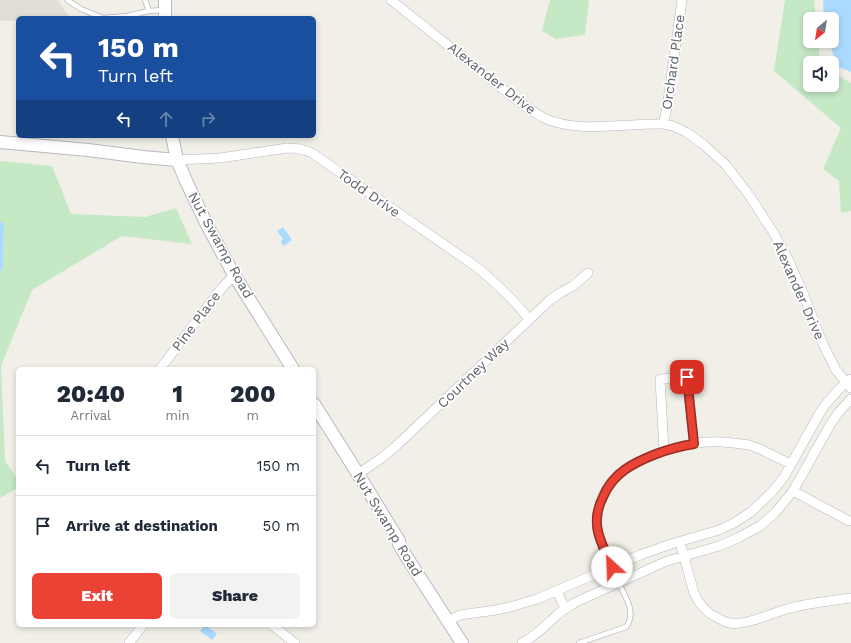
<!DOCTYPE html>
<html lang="en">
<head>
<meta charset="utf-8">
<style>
	body { margin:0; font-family:"Work Sans",sans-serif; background:#f2f2f3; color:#1f2937; height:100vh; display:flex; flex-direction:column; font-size:15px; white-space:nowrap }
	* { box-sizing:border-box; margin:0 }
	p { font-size:13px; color:#747a83 }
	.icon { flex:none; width:22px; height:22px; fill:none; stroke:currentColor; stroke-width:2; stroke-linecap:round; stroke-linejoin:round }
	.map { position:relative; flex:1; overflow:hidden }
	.panel { position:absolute; left:16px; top:367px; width:300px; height:260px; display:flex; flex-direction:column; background:#fff; border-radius:6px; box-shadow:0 2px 6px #0003 }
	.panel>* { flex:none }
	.hud { position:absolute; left:16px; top:16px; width:300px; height:122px; border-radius:6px; box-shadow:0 2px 6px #0003; background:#1a4fa0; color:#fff; overflow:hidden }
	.needle { width:26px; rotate:210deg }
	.fabs { position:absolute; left:803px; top:12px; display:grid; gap:8px }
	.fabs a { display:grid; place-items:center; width:36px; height:36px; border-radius:6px; background:#fff; box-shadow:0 2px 6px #0003; font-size:20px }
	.pin { position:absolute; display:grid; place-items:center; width:34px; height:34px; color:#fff; margin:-17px; border-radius:8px; box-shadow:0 2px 6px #0006 }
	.me { position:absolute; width:44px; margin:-22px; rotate:335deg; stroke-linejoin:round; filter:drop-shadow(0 0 3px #0008) }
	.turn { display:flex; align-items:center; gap:14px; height:84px; padding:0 16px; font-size:18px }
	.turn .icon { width:52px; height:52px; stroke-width:2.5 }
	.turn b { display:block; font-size:28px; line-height:34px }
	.lanes { display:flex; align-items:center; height:38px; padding:0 16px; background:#0003; justify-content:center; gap:20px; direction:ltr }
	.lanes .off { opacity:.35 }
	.eta { display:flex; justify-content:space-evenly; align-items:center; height:68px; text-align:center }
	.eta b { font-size:24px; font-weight:800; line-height:28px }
	.button { display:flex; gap:8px; margin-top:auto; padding:8px 16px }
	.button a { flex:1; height:46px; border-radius:6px; background:#ea4335; color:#fff; font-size:16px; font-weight:800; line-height:46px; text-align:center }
	.button a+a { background:#f2f2f3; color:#1f2937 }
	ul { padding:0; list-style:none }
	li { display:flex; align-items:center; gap:12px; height:60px; padding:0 16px; border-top:1px solid #e0e1e3 }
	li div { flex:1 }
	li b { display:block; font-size:15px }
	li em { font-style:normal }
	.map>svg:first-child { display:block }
	.education { fill:#e1ded6 }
	.green { fill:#c5e8c5 }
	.water { fill:#aadaff }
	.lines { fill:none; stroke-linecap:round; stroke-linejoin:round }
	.service-casing { stroke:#b5b8bc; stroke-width:6 }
	.minor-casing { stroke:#b5b8bc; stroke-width:10 }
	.secondary-casing { stroke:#b6babf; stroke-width:14 }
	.service { stroke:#fff; stroke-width:4.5 }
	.minor { stroke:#fff; stroke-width:9 }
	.secondary { stroke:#fff; stroke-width:12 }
	.route-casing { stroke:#982c22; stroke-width:10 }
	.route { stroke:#ea4335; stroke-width:7 }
	.labels { text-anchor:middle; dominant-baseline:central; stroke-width:3.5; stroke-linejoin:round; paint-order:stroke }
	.street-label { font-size:14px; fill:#5f6368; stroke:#fff }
</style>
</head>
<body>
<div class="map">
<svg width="851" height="643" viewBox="0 0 851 643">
	<rect width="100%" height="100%" fill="#f1efe8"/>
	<path class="education" d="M0,0H58L70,18H18V21H0Z"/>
	<path class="green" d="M550,0H589L585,35L556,39L542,31Z
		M785,0H814L816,19H810V41H818L820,63H810V85H832V72L851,83V211L841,213L839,181L823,169L841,128L774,71Z
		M0,161L52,166L71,214L145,217L176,208L192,244L122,236L32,290L1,366L5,461L18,480V488L0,498V272L3,266L4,224L0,221Z"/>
	<path class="water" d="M823,0H851V72L837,66L829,41H832V19H824Z
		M0,221L4,224L3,266L0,272Z
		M283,227L292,240L284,246L283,245H282L281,241L283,239L277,231Z
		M205,625L208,626V627L217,634L212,640L200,631Z"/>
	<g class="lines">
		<g class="service-casing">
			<path id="service" d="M67,0L81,9L103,18L127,16L149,11
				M145,0L149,11L164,10
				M579,643L626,627C637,612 625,597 619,583"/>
		</g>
		<g class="minor-casing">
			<path id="minor" d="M391,0L518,101C527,107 535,113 544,118C579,134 625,123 663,124L673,126L686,132L704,145L726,165L749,195L773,232L788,259L803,293L822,342L836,370L851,388
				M663,124L667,108L682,0
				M177,160L220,158L287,148C296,148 304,149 312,153L478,268C497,284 514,300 529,319
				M160,369L221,289L234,275
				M664,451L660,379L687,377L694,444
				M358,474L383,457L395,447L550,300L560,293L573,286L588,273
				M793,491L849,521
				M680,542L694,593C699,604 705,612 716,617C721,620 725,622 730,623C745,626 772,613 787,609C808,603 829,601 851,598
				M619,583C613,565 597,541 597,523C597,504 606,484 621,472C630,464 642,460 653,455C670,449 688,443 706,442C715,441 725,442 734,443C739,444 744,444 749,445C753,446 757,448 760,449C770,454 780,459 791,464
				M557,591L565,609
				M448,621L460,615L496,610L510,607L537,599L640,555L671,544L719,530L734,523L751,512L772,492L784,477L818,416L825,405L841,387L851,379
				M272,625L295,643
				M129,643L143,625
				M522,643C536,636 546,625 557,615C563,610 570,606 576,602L667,561L719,546L738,538L760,526L775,513L793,491L830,425L838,413L851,399"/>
		</g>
		<g class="secondary-casing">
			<path id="secondary" d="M165,0V18
				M172,136L177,160L187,183L207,225L234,275L293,369
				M0,142L88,150L143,157L177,160
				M314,404L358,474L399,541V544L406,556L462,643"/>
		</g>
		<use href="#service" class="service"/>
		<use href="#minor" class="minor"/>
		<use href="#secondary" class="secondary"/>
	</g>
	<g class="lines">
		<g class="route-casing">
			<path id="route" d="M612,567C607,554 597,537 597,524C596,514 599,505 603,497C613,473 633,463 656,454C669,449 681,446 694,444L687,377"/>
		</g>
		<use href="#route" class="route"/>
	</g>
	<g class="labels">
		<g class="street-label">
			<text transform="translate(673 62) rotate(-82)">Orchard Place</text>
			<text transform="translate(492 78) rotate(38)">Alexander Drive</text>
			<text transform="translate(369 193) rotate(35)">Todd Drive</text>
			<text transform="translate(221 245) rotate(61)">Nut Swamp Road</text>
			<text transform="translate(799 290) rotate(66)">Alexander Drive</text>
			<text transform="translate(196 321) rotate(-53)">Pine Place</text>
			<text transform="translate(473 373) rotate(-44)">Courtney Way</text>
			<text transform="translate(388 524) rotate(59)">Nut Swamp Road</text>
		</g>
	</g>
</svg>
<div class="fabs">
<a><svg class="needle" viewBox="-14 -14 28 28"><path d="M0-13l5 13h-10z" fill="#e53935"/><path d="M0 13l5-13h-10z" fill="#747a83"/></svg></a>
<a><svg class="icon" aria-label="sound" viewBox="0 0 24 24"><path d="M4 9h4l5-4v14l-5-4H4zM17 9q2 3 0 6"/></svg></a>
</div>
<div class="pin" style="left:687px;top:377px;background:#d93025"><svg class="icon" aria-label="arrive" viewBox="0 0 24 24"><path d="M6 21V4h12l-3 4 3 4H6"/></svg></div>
<svg class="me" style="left:612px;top:567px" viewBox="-20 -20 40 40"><circle r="19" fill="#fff"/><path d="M0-13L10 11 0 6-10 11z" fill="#ea4335"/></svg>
<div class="hud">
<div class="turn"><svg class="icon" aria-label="left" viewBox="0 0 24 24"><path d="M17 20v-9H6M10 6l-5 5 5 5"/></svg><div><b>150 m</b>Turn left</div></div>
<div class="lanes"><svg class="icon" aria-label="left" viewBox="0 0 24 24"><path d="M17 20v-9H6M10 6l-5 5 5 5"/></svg><svg class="icon off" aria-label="ahead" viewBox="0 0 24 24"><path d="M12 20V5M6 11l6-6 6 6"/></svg><svg class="icon off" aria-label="right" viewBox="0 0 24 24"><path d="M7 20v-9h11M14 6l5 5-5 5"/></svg></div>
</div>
<section class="panel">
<div class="eta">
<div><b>20:40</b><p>Arrival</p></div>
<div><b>1</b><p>min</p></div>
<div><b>200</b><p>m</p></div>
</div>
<ul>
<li><svg class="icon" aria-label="left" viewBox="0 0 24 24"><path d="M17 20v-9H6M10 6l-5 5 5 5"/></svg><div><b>Turn left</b></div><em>150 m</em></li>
<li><svg class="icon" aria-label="arrive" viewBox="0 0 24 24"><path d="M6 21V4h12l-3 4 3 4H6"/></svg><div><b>Arrive at destination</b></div><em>50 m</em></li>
</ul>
<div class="button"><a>Exit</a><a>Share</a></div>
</section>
</div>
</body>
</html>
